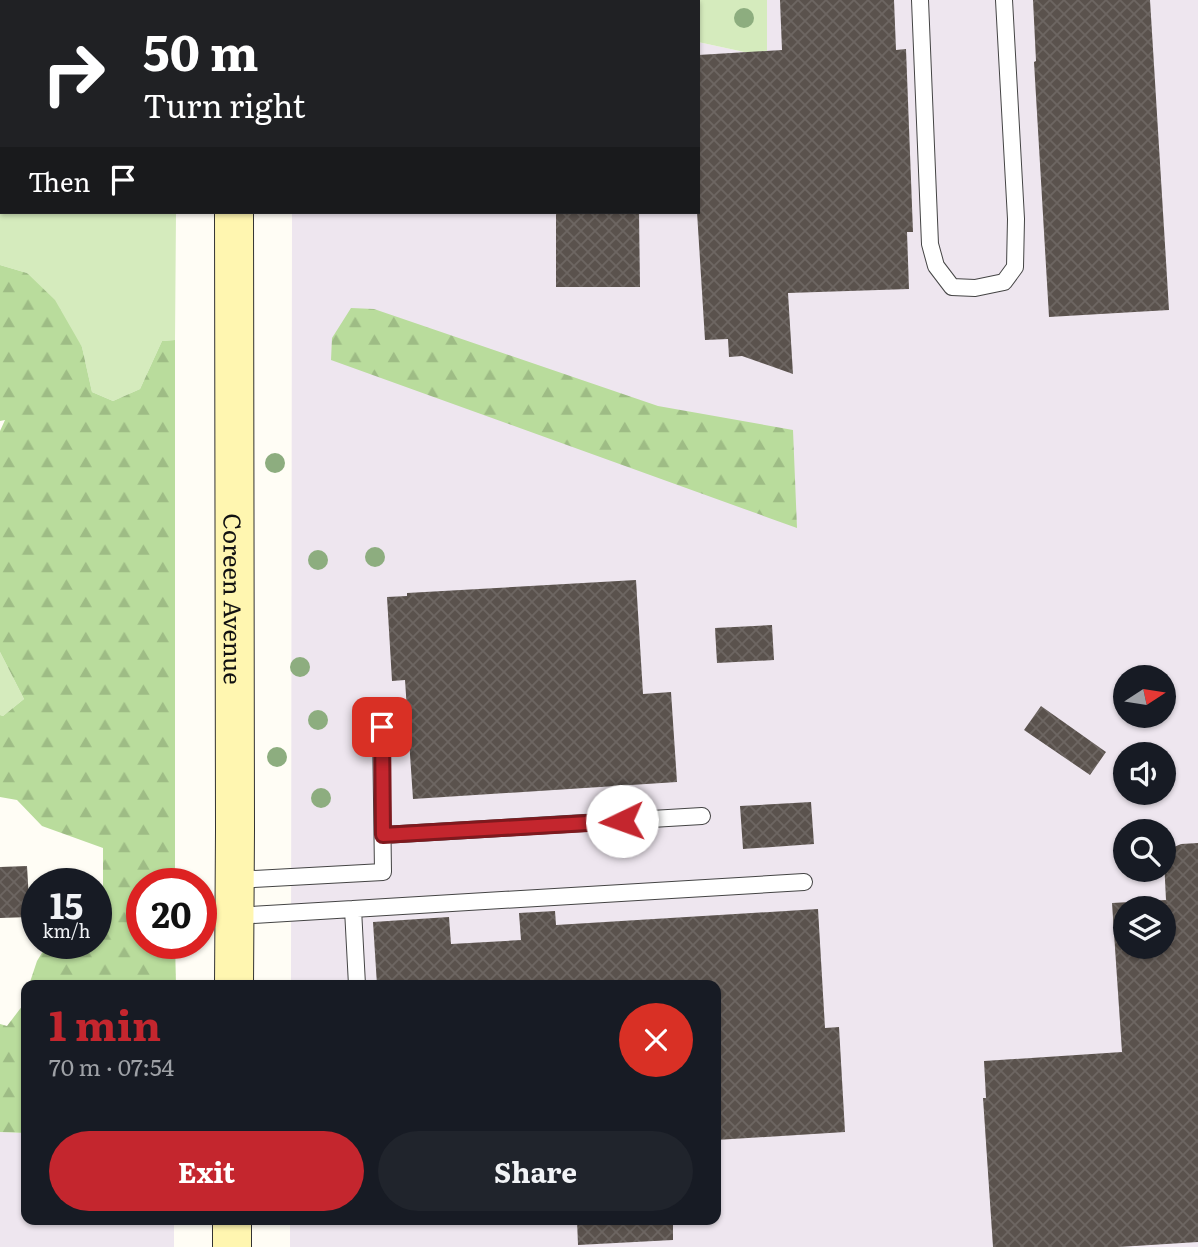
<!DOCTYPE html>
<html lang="en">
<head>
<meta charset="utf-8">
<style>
	body { margin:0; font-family:Literata,serif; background:#20242c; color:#f1f3f6; height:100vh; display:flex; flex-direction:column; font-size:26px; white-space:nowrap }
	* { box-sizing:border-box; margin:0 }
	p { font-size:23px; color:#9ea1a6 }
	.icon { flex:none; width:38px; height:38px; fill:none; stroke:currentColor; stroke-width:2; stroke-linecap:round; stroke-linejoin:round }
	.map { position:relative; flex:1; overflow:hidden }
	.sheet { position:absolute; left:21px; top:980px; width:700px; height:245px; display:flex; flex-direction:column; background:#171b24; border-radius:14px; box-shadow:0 2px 5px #0004 }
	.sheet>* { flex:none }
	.banner { position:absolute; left:0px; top:0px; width:700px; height:214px; box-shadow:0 2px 5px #0004; background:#202124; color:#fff; overflow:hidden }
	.needle { width:46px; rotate:78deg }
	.fabs { position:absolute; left:1113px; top:665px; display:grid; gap:14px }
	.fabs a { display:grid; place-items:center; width:63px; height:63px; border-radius:50%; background:#171b24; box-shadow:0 2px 5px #0004; font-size:35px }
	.speed { position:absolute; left:21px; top:868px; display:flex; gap:14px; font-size:35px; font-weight:700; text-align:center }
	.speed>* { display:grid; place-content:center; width:91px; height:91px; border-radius:50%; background:#171b24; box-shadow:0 2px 5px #0004; line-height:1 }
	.speed small { font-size:18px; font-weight:400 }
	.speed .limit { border:10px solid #d22; background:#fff; color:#111 }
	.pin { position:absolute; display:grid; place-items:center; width:60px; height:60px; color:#fff; margin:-30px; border-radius:14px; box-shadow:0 4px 10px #0006 }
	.me { position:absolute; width:77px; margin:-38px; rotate:267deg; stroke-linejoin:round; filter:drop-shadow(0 0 5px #0008) }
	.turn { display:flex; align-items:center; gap:24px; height:147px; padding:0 28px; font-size:32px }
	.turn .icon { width:91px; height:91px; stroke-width:2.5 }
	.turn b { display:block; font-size:49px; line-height:60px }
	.then { display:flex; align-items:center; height:66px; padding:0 28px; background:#0003; gap:14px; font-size:26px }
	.round { display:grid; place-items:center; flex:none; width:74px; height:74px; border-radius:37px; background:#20242c }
	.summary { display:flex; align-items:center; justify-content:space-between; height:119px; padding:0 28px }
	h1 { font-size:42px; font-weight:700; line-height:52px; color:#c4262e }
	.button { display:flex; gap:14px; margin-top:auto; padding:14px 28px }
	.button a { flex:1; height:80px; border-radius:42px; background:#c4262e; color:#fff; font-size:28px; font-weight:700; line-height:80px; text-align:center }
	.button a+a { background:#20242c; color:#f1f3f6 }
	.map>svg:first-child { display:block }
	.industrial { fill:#eee6ef; fill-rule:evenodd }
	.grass { fill:#d5ebbd }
	.forest { fill:url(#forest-firs) }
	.building { fill:url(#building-cross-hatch); fill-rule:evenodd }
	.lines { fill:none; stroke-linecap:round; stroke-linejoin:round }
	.lane-casing { stroke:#444; stroke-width:18 }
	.secondary-casing { stroke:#333; stroke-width:40 }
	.lane { stroke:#fff; stroke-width:16 }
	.secondary { stroke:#fff6b0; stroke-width:38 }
	.tree { fill:#8dad7f }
	.route-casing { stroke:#7f191e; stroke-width:18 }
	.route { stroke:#c4262e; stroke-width:12 }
	.labels { text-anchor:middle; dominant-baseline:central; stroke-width:7; stroke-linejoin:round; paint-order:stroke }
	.street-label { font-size:24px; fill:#111; stroke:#fff }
</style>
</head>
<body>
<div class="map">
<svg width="1198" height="1247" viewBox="0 0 1198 1247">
	<defs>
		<pattern id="forest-firs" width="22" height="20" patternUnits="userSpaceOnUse" patternTransform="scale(1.75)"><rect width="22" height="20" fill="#b9dc9c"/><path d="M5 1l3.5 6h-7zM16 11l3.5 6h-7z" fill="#9ebc85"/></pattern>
		<pattern id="building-cross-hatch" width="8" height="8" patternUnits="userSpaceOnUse" patternTransform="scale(1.75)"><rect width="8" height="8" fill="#5a524d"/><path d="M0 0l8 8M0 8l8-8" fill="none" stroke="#6d6662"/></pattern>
	</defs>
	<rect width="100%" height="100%" fill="#fffdf5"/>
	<path class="industrial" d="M767,0H1198V1247H290V1220H716V985H291L292,212H698V42L767,57ZM1125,677H1164V716H1125ZM1125,754H1164V793H1125ZM1125,831H1164V870H1125ZM1125,908H1164V947H1125Z
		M0,1132L26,1133V1220H174V1247H0Z"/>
	<path class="grass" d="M671,0H767V57L698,42V2H668Z
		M0,108H2V212H176L175,340L162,341L140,389L113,401L92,392L82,347L27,273L0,265Z
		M0,652L24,699L3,716L0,715Z"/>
	<path class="forest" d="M0,265L27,273L55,300L82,347L92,392L113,401L140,389L162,341L175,340V884H142V943H175L176,985H29L37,961L48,943H96V892L103,889V848L42,826L17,800L0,797V715L3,716L24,699L0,652V431L5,420L0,421Z
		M351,308L374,309L658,406L793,430L797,528L331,360L332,338Z
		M26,995V1133L0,1132V1024L7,1026L23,1005Z"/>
	<path class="building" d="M780,0H894L896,50L906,49L913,232H907L909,289L788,293L793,374L742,356L729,357L728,339L705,340L697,212H698V55L782,50Z
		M1033,0H1150L1169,310L1049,317L1034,62L1036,61Z
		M556,212H639L640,287H556Z
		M636,580L643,694L671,692L677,782L413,799L405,680L392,681L387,597L407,596V593Z
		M772,625L774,660L717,663L715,628Z
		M1041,706L1106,752L1090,775L1024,730Z
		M811,802L814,844L743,849L740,806Z
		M1198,843V1242L1119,1247H993L983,1098H986L984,1061L1122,1052L1112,903L1166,900L1164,860L1169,851L1174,847L1181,844ZM1125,908H1164V947H1125Z
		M27,866L30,917L0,918V867Z
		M818,909L825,1028L839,1027L845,1132L716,1140V985H377L373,922L449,917L451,944L521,940L519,913L555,911L556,925Z
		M577,1220H673V1240L578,1245Z"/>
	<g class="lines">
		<g class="lane-casing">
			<path id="lane" d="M108,0V2
				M147,0V2
				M920,0L930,244L936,266L952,287L975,288L1004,282L1015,267L1016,219L1004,0
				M0,60L2,61
				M383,835L702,816
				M235,880L383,872L381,727
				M235,916L353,909
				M357,985L353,909L804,882"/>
		</g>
		<g class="secondary-casing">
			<g id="secondary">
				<path d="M233,2V0"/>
				<path id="s1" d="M234,212L235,830L234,985"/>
				<path d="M232,1247V1220"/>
			</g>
		</g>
		<use href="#lane" class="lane"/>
		<use href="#secondary" class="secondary"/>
	</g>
	<g class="tree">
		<circle cx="744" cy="18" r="10"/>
		<circle cx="275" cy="463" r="10"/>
		<circle cx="375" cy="557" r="10"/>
		<circle cx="318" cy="560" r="10"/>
		<circle cx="300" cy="667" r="10"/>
		<circle cx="318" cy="720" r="10"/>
		<circle cx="277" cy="757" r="10"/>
		<circle cx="321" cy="798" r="10"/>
	</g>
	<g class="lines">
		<g class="route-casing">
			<path id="route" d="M382,727L383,835L622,821"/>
		</g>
		<use href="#route" class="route"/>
	</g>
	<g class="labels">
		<g class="street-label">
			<text stroke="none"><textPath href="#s1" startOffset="387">Coreen Avenue</textPath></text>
		</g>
	</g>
</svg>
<div class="fabs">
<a><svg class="needle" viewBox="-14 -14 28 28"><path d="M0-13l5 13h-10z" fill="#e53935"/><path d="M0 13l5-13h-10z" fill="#9ea1a6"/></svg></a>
<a><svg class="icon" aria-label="sound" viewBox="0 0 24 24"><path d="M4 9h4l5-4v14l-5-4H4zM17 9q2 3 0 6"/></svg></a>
<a><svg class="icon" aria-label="search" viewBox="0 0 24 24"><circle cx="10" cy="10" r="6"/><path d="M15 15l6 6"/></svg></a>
<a><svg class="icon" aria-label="layers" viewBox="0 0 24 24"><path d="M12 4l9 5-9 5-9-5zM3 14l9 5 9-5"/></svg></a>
</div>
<div class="speed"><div>15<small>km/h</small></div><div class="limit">20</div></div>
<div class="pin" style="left:382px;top:727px;background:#d93025"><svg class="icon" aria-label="arrive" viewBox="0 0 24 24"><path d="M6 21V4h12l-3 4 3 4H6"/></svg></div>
<svg class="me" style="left:622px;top:821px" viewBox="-20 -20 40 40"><circle r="19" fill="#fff"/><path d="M0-13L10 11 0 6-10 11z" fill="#c4262e"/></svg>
<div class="banner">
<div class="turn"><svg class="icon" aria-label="right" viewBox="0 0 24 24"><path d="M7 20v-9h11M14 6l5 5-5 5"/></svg><div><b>50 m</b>Turn right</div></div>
<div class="then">Then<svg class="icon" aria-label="arrive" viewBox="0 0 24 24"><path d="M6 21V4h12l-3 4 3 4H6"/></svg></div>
</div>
<section class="sheet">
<div class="summary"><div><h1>1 min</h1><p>70 m · 07:54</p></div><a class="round" style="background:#d93025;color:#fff"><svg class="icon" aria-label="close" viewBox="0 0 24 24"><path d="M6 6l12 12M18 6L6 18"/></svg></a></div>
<div class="button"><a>Exit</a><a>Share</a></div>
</section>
</div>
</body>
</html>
